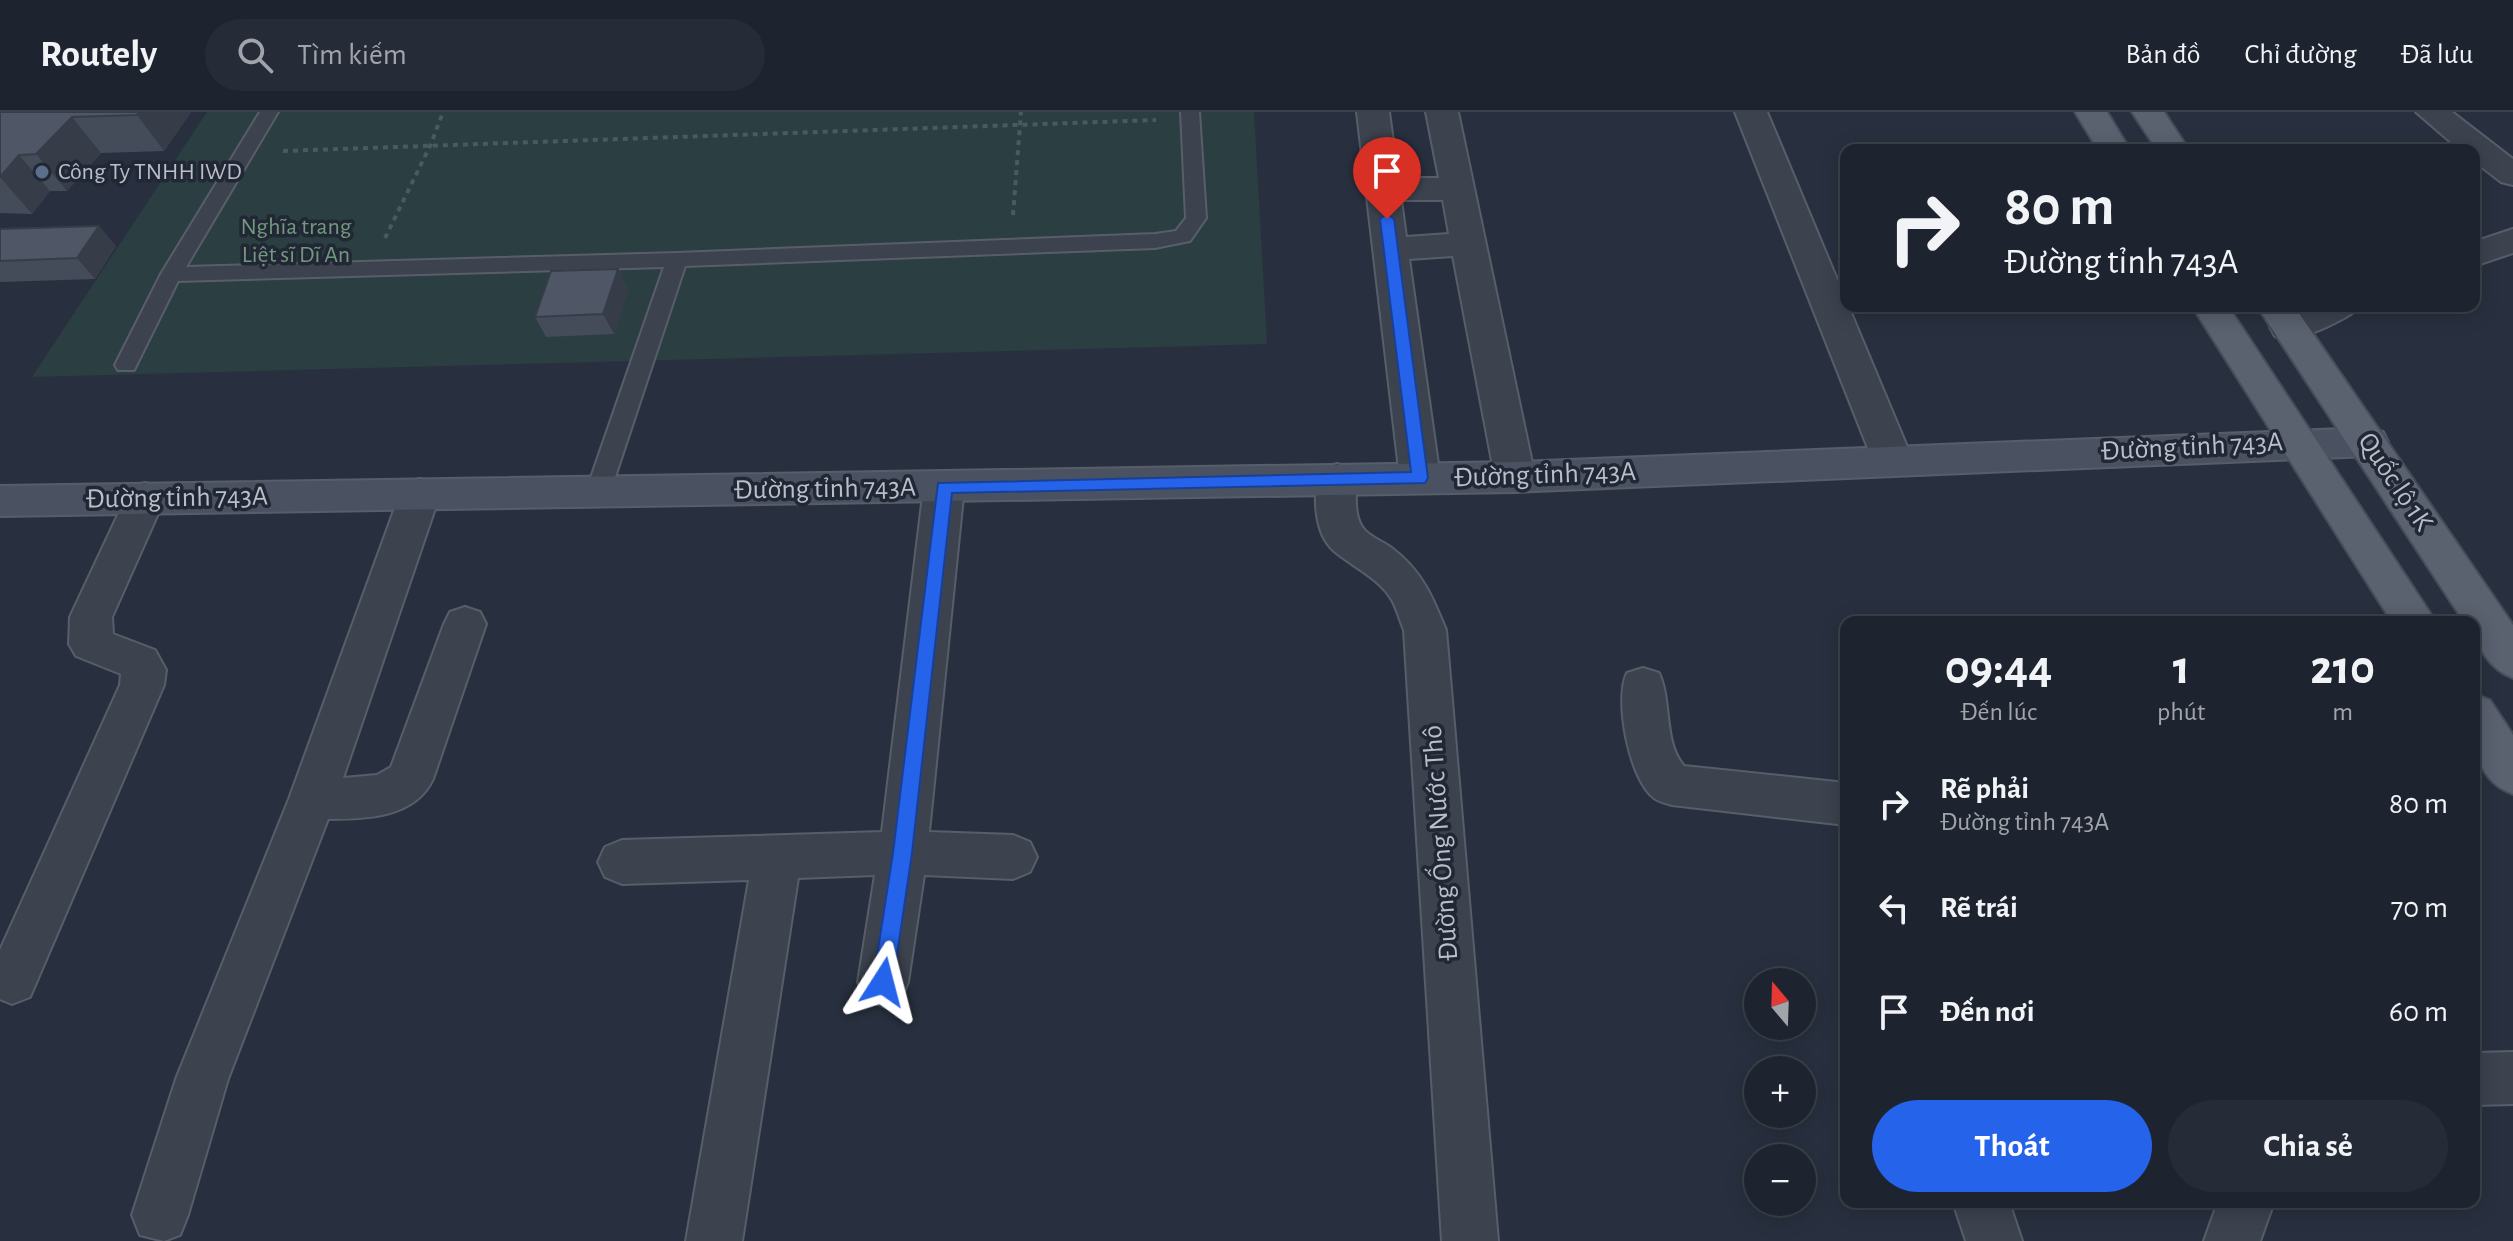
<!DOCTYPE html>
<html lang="vi">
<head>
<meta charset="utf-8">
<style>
	body { margin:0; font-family:"Alegreya Sans",sans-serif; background:#262c37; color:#f1f3f6; height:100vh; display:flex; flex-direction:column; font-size:30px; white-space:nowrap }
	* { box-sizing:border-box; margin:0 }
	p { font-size:26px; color:#a1a4aa }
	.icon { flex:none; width:44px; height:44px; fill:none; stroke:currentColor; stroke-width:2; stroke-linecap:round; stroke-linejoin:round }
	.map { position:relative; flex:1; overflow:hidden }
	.sheet { position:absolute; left:1840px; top:504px; width:640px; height:592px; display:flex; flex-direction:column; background:#1e242f; border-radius:16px; box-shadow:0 4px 20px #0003,0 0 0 2px #3c414b }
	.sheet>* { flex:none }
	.guide { position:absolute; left:1840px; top:32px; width:640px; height:168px; border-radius:16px; box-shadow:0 4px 20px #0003,0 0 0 2px #3c414b; background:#1e242f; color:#f1f3f6; overflow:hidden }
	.needle { width:52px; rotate:341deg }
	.tools { position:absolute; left:1744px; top:856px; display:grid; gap:16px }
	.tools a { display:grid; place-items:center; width:72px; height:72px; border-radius:50%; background:#1e242f; box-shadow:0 4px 20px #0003,0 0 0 2px #3c414b; font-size:40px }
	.pin { position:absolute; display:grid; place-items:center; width:68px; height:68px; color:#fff; margin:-82px -34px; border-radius:50% 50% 50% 0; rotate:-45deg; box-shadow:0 0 8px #0007 }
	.pin .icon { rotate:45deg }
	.me { position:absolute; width:88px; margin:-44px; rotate:9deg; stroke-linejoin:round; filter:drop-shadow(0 0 6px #0008) }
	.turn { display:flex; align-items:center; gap:28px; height:168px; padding:0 32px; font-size:36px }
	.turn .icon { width:104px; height:104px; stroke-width:2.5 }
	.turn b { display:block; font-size:56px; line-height:68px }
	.eta { display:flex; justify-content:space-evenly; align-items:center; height:136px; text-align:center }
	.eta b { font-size:48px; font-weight:700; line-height:56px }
	.action { display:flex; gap:16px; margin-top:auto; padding:16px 32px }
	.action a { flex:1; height:92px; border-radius:48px; background:#2563eb; color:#fff; font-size:32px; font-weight:700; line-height:92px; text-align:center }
	.action a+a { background:#262c37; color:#f1f3f6 }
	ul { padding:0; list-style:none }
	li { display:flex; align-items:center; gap:24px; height:104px; padding:0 32px }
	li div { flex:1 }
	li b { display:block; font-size:30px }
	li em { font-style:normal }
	header { display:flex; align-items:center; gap:48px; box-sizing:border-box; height:112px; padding:0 40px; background:#1e242f; border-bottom:2px solid #3c414b }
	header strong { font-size:38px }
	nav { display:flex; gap:44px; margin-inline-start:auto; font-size:28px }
	.search { width:560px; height:72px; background:#262c37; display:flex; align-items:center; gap:20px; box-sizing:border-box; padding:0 28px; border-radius:44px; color:#a1a4aa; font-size:30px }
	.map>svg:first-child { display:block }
	.green { fill:#2b3e41 }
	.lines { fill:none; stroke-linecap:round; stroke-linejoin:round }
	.service-casing { stroke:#575e69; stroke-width:4 }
	.minor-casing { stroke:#575e69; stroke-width:4 }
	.tertiary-casing { stroke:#575e69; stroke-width:4 }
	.secondary-casing { stroke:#575e69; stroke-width:4 }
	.primary-casing { stroke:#464c58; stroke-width:4 }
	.path { stroke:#4a5b5f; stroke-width:4; stroke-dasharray:5 5; stroke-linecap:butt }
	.service { fill:#3c434f; fill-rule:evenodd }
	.minor { fill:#3c434f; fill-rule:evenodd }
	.tertiary { fill:#3c434f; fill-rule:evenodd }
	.secondary { fill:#4a5261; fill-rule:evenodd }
	.primary { fill:#5a616f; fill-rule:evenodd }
	.wall { fill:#444b59 }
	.shaded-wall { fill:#373d48 }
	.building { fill:#4f5767; stroke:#373d48; stroke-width:2 }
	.route { fill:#2563eb; stroke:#184099; stroke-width:2 }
	.service-dot { fill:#5c6f8a; stroke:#212734; stroke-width:3 }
	.labels { text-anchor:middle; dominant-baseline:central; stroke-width:7; stroke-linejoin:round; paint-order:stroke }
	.far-poi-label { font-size:24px; fill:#b9bec9; stroke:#212734; text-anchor:start }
	.far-park-label { font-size:24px; fill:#72987d; stroke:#212734 }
	.street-label { font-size:28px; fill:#b9bec9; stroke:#212734 }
</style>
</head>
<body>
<header>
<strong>Routely</strong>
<div class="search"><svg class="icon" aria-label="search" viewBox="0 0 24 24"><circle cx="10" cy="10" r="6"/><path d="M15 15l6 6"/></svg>Tìm kiếm</div>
<nav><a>Bản đồ</a><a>Chỉ đường</a><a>Đã lưu</a></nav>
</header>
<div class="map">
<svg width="2513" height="1129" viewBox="0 0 2513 1129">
	<rect width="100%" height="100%" fill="#28303f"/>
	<path class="green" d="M207,0H1254L1267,232L32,265Z"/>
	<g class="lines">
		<g class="service-casing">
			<path id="service" d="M260,0H278L186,155L677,141L1155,122L1176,119L1186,106L1181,0H1199L1206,106L1190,129L1155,136L685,154L610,380L606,386L598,389L590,386L586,380L664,155L178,169L134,258H118L115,253L161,162Z"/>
		</g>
		<g class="minor-casing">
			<path id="minor" d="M1357,0H1389L1398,66H1439L1426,0H1458L1535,365L1529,375L1515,380L1501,375L1495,365L1453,144L1409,147L1440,366L1434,376L1420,381L1406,376L1400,366ZM1401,88H1443L1449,122L1406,125Z
				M1735,0H1767L1913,349L1907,359L1893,364L1879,359L1873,349Z
				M2416,0H2452L2513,47V73L2501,70L2474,49V38H2460Z
				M944,360L958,364L964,375L929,720L1013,723L1030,730L1037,745L1030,760L1013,767L924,763L908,870L901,887L883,894L865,887L858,870L875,763L798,766L742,1129H686L749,768L622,772L605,765L598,750L605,735L622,728L882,720L924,375L930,364Z
				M420,367L434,371L440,382L343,666L377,663L391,655L444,512L450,500L465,495L480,500L486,512L433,667C415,706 366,707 328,707L228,967L188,1103L180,1123L164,1129L140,1123L132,1103L176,967L289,687L400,382L406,371Z
				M145,371L159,375L165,386L112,505L113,522L155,538L166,558L164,573L30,885L12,892L0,887V838L120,573L121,562L76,544L69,532L70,505L131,375Z
				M1643,556L1659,561C1672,589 1663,630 1684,654L1846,671V713L1672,693C1666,691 1659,690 1654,686C1629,667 1614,587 1627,561Z
				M2513,940V992L2474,993V941Z
				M1953,1090H2009L2022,1129H1966Z
				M2218,1090H2274L2260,1129H2204Z"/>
		</g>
		<g class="tertiary-casing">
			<path id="tertiary" d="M2513,117V141L2474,154V130Z
				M2307,194H2360C2353,205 2303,227 2288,227C2284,227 2279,225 2275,224L2270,215L2275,206Z
				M1337,352L1351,356C1361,375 1350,398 1363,416C1369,425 1385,430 1393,437C1422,459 1433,486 1446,518L1498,1129H1442L1404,518C1400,509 1397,497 1392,488C1379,466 1353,455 1334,439C1314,422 1311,378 1323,356Z"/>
		</g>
		<g class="secondary-casing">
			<path id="secondary" d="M2369,316L2383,320L2388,330L2383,340L2369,344L1515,380L0,404V374L1515,350Z"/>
		</g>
		<g class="primary-casing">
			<path id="primary" d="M2075,0H2107L2130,38H2098Z
				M2132,0H2164L2189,38H2157Z
				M2192,194H2228L2436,510H2392Z
				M2257,194H2294L2513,513V566C2491,558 2474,534 2474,510H2464Z
				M2474,582L2490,588L2513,623V682C2469,666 2474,621 2474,582Z"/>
		</g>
		<path class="path" d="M283,39L1156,8
			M1013,103L1021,0
			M385,126L431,32L443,0"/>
		<use href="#service" class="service"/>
		<use href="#minor" class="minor"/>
		<use href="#tertiary" class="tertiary"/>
		<use href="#secondary" class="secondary"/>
		<use href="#primary" class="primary"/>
	</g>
	<path class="wall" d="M0,0H191L164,39L101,41L67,79H50L32,102L0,101Z
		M0,117L116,134L95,167L0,170Z
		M618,157L628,178L614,222L546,225L535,205Z"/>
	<path class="shaded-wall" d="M139,0H191L164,39L137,3Z
		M72,5L101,41L67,79L36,42Z
		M19,43L50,79L32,102L0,65Z
		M99,114L116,134L95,167L77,146Z
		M618,157L628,178L614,222L603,202Z"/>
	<path class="building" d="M0,0H139L137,3L72,5L36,42L19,43L0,65Z
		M99,114L77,146L0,149V117Z
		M618,157L603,202L535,205L551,159Z"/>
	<path class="route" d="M1387,102L1394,107L1428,366L1425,371L952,381L912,741L893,870L890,877L883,880L876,877L873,870L893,741L938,371L1411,360L1380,107Z"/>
	<circle class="service-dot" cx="42" cy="60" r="8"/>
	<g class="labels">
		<g class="far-poi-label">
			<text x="58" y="60">Công Ty TNHH IWD</text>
		</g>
		<g class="far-park-label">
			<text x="296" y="115">Nghĩa trang<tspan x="296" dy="28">Liệt sĩ Dĩ An</tspan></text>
		</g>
		<g class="street-label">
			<text transform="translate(2192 335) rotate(-3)">Đường tỉnh 743A</text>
			<text transform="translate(1545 363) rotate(-2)">Đường tỉnh 743A</text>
			<text transform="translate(2395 370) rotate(56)">Quốc lộ 1K</text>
			<text transform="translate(825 377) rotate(-1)">Đường tỉnh 743A</text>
			<text transform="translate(177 386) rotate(-1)">Đường tỉnh 743A</text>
			<text transform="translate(1441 731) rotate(-94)">Đường Ống Nước Thô</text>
		</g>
	</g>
</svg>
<div class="tools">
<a><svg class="needle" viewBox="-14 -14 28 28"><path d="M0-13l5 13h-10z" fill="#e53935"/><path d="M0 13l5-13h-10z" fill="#a1a4aa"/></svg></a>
<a>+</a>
<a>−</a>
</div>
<div class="pin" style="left:1387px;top:107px;background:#d93025"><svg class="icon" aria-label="arrive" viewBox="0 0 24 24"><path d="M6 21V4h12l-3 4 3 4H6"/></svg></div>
<svg class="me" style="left:883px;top:870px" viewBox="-20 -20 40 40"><path d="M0-17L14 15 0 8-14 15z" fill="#2563eb" stroke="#fff" stroke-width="4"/></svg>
<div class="guide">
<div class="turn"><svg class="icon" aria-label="right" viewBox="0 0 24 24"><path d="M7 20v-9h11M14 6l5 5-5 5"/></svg><div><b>80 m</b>Đường tỉnh 743A</div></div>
</div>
<section class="sheet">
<div class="eta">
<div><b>09:44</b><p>Đến lúc</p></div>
<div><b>1</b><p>phút</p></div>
<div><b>210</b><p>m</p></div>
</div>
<ul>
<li><svg class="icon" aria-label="right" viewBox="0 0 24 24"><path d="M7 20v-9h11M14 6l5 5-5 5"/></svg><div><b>Rẽ phải</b><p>Đường tỉnh 743A</p></div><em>80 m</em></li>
<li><svg class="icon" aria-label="left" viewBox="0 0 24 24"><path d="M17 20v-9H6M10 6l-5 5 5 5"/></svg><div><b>Rẽ trái</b></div><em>70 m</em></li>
<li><svg class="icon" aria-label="arrive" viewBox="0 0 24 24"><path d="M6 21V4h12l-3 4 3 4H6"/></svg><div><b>Đến nơi</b></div><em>60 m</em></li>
</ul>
<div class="action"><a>Thoát</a><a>Chia sẻ</a></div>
</section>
</div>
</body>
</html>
